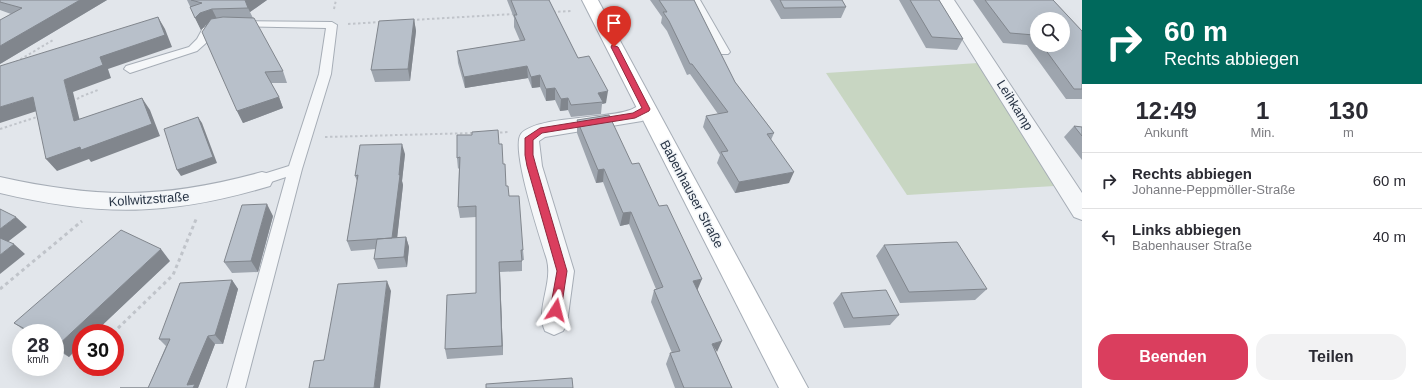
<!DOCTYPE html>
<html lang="de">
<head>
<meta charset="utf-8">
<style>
	body { margin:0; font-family:Helvetica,sans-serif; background:#f2f2f3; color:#2b2b33; height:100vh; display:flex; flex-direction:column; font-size:15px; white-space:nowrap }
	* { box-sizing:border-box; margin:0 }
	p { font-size:13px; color:#7c7c81 }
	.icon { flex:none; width:22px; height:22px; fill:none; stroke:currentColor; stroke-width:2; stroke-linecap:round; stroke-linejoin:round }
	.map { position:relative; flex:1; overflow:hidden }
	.side { display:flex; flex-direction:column; background:#fff; width:340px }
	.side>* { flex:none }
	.top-card { background:#00695c; color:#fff; overflow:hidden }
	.tools { position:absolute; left:1030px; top:12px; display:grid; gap:8px }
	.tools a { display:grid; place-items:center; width:40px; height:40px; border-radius:50%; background:#fff; box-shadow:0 4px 16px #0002; font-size:20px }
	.speed { position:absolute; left:12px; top:324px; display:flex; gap:8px; font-size:20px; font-weight:700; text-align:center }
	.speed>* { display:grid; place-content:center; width:52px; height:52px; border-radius:50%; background:#fff; box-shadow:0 4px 16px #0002; line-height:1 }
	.speed small { font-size:10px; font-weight:400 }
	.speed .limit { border:6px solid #d22; background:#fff; color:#111 }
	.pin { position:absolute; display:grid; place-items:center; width:34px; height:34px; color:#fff; margin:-41px -17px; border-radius:50% 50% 50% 0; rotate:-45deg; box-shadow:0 0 4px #0007 }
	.pin .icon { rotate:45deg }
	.me { position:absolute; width:44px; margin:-22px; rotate:9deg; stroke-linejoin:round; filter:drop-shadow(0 0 3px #0008) }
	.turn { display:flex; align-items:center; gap:14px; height:84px; padding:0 16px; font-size:18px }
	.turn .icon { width:52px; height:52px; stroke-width:2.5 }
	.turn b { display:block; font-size:28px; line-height:34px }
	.eta { display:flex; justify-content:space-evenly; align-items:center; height:68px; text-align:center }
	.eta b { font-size:24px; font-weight:700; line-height:28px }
	.button { display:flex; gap:8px; margin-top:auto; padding:8px 16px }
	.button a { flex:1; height:46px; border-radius:16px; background:#da3e5e; color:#fff; font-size:16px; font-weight:700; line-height:46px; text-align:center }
	.button a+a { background:#f2f2f3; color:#2b2b33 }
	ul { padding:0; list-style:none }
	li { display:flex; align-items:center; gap:12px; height:56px; padding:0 16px; border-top:1px solid #e1e1e2 }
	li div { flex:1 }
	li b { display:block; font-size:15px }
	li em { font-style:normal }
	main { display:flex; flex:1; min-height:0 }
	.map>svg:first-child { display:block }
	.green { fill:#c8d6c2 }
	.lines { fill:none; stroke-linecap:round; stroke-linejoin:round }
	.lane-casing { stroke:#a6adb6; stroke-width:2 }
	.street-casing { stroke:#a6adb6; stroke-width:2 }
	.secondary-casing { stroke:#a6adb6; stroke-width:2 }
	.path-far1 { stroke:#c0c4ca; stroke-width:2; stroke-dasharray:2.5 2.5; stroke-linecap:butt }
	.path { stroke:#c0c4ca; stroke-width:3; stroke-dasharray:3.5 3.5; stroke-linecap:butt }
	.lane { fill:#f5f7f9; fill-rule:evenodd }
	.street { fill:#f5f7f9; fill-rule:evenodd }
	.secondary { fill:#fff; fill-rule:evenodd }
	.wall { fill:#9ea5ae; fill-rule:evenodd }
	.shaded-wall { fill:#81868d }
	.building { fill:#b8c0ca; stroke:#81868d }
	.route { fill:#da3e5e; stroke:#8e283d }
	.labels { text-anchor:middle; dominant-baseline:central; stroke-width:3; stroke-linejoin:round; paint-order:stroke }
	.street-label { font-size:13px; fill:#283445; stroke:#f2f5f8 }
</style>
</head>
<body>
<main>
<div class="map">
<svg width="1082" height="388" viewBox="0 0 1082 388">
	<rect width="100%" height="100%" fill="#e2e6eb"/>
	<path class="green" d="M978,63L1055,186L907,195L826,73Z"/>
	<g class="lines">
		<g class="lane-casing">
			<path id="lane" d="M690,0H700L730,52L728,54H720Z
				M238,21L332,22L337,25L331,74L302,169L245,388H227L286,177L262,185L257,184L255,180L257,176L289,166L319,74L326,28L234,26L233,24Z
				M217,23L221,24L222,26L211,32L206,43L197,51L130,73L124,69L126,66L189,47L197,39L203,28Z"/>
		</g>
		<g class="street-casing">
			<path id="street" d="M938,0H954L1082,193V220L1074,217Z
				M646,103L653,104L656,109L653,114L642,121L545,137L539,141L542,166L574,271L567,323L563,331L554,335L545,331C535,310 553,284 547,260C541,240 510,148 521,134C536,116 606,119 630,110C635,108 640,104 646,103Z
				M262,172L270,174L273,180L270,186C170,216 101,217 0,193V177C99,199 164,199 262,172Z"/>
		</g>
		<g class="secondary-casing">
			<path id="secondary" d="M582,0H598L808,388H779Z"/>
		</g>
		<path class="path-far1" d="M334,9L336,0
			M553,12L572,11
			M412,20L514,14
			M348,24L381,22
			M16,62L53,40
			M73,102L80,97L98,90
			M0,129L40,116
			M495,133L508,132
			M325,137L474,133"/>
		<path class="path" d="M0,289L82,221
			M113,333L173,275L197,217"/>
		<use href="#lane" class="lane"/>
		<use href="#street" class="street"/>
		<use href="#secondary" class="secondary"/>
	</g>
	<path class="wall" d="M0,0H107L0,64L11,14L0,10Z
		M187,0H267L250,12L253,18L283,71L287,83H271L279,97L283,108L243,123L237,111L207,24L201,30Z
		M507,0H549L578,58L606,103L602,104L601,114L571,117L568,110L560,111L555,100L546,101L540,87L532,88L528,78L465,88L458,63L457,51L520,41L514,27V18Z
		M650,0H694L735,82L774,133L771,140L789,183L735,193L717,163L720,155L703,127L706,116L718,114L690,74L687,75L667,31L661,23L662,17Z
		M770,0H842L846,7L841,18L781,19Z
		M899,0H939L963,39L957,50L926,48Z
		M973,0H1053L1082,31V99H1066L1027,45L1003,43ZM1037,19L1063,45H1037Z
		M414,19L416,31L410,81L375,82L371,70Z
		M577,120L632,164L698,290L716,352L732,388H675L666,364L670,353H672L651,302L654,290L656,289L629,224L620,226L603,182L596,183L577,133Z
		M1074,126L1082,127V160L1064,137Z
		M499,144L503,164L506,186L523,250L524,260H522V271L500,272L503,355L447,359L445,349L476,293V217L460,218L458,207L459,168L458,169L457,158Z
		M405,154L402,181L403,185L397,238L406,237L409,247L407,267L378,269L374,259L376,249L351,251L347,241L357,181L355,176Z
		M273,216L258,272L232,273L224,262Z
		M884,245L987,289L975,300L900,303L876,256Z
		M170,261L94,333H81L69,357L55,349V333H28L14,323Z
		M232,280L238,289L223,344H215L198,388H148L166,346L159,339Z
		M841,293L899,315L890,325L844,328L833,303Z"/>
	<path class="shaded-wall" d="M80,0H107L0,64V46Z
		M244,0H267L250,12Z
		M212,9L218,21L206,25L201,30L195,18L200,13Z
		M158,17L165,29L172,47L108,69L111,78L73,92L83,134L74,121L64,80Z
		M414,19L416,31L410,81L408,69Z
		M527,66L528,78L465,88L464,77Z
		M540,75V87L532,88L531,77Z
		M555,88V100L546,101V89Z
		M608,91L606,103L602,104L603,102L598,93Z
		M33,97L43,109L0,123V107Z
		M279,97L283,108L243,123L237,111Z
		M142,98L150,110L160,136L91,162L89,159L57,171L46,159Z
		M568,98V110L560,111L561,99Z
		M198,117L202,123L217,163L181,176L177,170Z
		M402,144L405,154L402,181L403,185L396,248L392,238Z
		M604,169L603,182L596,183L598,170Z
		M794,172L789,183L735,193L739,182Z
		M267,204L273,216L258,272L251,261Z
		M631,212L629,224L620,226L623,213Z
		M16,217L27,227L5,244L0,240V229Z
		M406,237L409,247L407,267L404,257Z
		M14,244L25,254L0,274V255Z
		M161,249L170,261L94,333H81V345L69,357L56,347Z
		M499,262L500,272L503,355L502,346Z
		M702,279L697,291L693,281Z
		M232,280L238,289L223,344L215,335Z
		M387,281L391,291L380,388H374Z
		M208,336L215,344L198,388H191L187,385Z
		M722,341L717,352L712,344Z"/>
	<path class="building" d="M0,0H80L0,46V20L22,8L0,2Z
		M191,0H245L248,8L212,9L200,13L195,18L190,7L202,3Z
		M511,0H549L578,58L589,56L608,91L598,93L603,102L571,105L568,98L561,99L555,88L546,89L540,75L531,77L527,66L464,77L457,51L525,40L514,15H517Z
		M659,0H694L735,82L774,133L767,134L794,172L739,182L721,152L728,151L706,116L728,112L692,64H690L669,21L663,12H667Z
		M780,0H842L846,7L784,8Z
		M910,0H939L963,39L932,37Z
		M985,0H1053L1082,31V89H1074L1042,45H1063V19H1037V38L1034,35L1010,33Z
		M158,17L165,35L100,57L103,65L64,80L74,121L142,98L152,124L81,150L80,147L46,159L33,97L0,107V66Z
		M223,17L254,18L283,71L265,72L279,97L237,111L202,32L211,19Z
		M414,19L408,69L371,70L379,21Z
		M609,115L632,164L639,163L659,206L667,205L702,279L693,281L722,341L712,344L732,388H684L670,353L680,351L654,290L663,287L631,212L623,213L604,169L598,170L577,120Z
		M198,117L213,157L177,170L164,129Z
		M1074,126L1082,127V136Z
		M498,130L499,144H502L503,164H505L506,186H508L509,196H519L523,250H521L522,261L499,262L502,346L445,349L447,295L476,293V206L458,207L460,157L457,158V135H472V132Z
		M402,144L399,175H400L392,238L347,241L358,175L355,176L360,145Z
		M267,204L251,261L224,262L242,205Z
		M0,209L16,217L0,229Z
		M121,230L161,249L56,347L55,346V333H32L14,323Z
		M406,237L404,257L374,259L377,239Z
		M0,238L14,244L0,255Z
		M957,242L987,289L909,292L884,245Z
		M232,280L215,335L208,336L187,385L195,384L193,388H120H148L170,339H159L180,283Z
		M387,281L374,388H309L314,361L324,360L338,284Z
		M886,290L899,315L853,318L841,293Z
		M572,378L573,388H486V384Z"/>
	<path class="route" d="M612,45L618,47L650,109L649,111L635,118L542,133L533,140V155L536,166L567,271L561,310L560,313L556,315L552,313L550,310L557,271L527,166L525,155V138L540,128L633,113L642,108L611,47Z"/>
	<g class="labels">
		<g class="street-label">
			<text transform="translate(1015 105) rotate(58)">Leihkamp</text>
			<text transform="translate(692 194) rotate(62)">Babenhauser Straße</text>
			<text transform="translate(149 199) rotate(-4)">Kollwitzstraße</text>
		</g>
	</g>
</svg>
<div class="tools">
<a><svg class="icon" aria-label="search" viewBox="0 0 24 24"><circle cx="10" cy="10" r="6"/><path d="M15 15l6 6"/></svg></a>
</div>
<div class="speed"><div>28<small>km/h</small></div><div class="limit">30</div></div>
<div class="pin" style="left:614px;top:47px;background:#d93025"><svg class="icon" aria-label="arrive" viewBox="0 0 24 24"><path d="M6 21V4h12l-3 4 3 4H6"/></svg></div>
<svg class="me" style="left:556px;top:310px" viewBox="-20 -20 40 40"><path d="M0-17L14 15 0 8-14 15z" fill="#da3e5e" stroke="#fff" stroke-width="4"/></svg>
</div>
<section class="side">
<div class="top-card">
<div class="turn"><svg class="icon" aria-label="right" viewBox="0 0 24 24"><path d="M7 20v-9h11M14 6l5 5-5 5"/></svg><div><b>60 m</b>Rechts abbiegen</div></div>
</div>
<div class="eta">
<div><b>12:49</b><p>Ankunft</p></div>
<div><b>1</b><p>Min.</p></div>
<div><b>130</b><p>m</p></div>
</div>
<ul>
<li><svg class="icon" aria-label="right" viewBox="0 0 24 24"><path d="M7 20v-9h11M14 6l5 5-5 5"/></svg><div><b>Rechts abbiegen</b><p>Johanne-Peppmöller-Straße</p></div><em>60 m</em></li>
<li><svg class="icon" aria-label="left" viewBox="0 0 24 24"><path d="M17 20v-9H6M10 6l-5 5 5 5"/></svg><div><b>Links abbiegen</b><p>Babenhauser Straße</p></div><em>40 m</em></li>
</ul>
<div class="button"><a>Beenden</a><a>Teilen</a></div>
</section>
</main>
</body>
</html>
